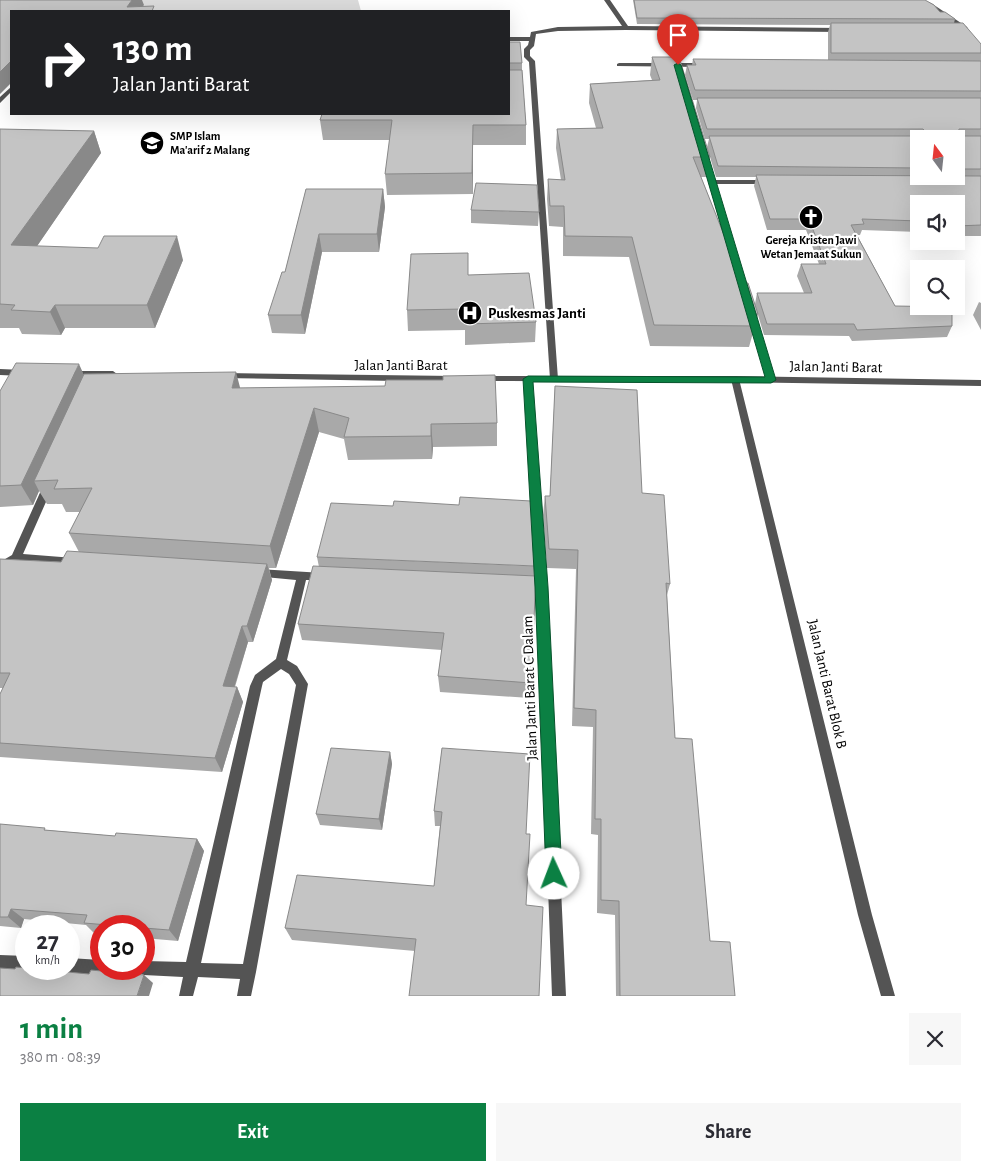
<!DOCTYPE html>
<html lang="en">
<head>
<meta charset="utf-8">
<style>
	body { margin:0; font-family:"Alegreya Sans",sans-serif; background:#f7f7f7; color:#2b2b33; height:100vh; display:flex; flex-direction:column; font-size:19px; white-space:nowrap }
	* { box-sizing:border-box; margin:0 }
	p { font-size:16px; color:#7c7c81 }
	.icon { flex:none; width:28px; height:28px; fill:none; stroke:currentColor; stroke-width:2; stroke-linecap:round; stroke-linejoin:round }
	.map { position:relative; height:996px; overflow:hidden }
	.panel { display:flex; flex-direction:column; background:#fff; flex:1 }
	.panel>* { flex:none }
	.guide { position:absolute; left:10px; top:10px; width:500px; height:105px; border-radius:0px; box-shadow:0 5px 20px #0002; background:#202124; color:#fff; overflow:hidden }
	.needle { width:32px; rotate:345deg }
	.buttons { position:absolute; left:910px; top:130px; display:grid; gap:10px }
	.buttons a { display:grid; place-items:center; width:55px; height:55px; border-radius:0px; background:#fff; box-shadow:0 5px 20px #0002; font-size:25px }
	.speed { position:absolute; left:15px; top:915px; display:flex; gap:10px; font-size:25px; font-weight:700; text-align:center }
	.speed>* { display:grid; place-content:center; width:65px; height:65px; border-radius:50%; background:#fff; box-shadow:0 5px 20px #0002; line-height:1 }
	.speed small { font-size:12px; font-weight:400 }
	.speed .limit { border:8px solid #d22; background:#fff; color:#111 }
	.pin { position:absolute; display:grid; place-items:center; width:42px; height:42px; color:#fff; margin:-51px -21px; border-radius:50% 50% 50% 0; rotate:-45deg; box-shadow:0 0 5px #0007 }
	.pin .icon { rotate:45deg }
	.me { position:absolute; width:55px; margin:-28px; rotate:358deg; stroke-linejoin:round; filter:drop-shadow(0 0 4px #0008) }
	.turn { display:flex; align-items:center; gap:18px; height:105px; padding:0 20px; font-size:22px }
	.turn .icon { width:65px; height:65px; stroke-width:2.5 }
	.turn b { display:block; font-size:35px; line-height:42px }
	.round { display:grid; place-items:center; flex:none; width:52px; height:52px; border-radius:0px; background:#f7f7f7 }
	.headline { display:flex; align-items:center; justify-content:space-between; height:85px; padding:0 20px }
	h1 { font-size:30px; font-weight:600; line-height:38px; color:#0b8043 }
	.cta { display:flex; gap:10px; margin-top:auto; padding:10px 20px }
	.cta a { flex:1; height:58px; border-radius:0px; background:#0b8043; color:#fff; font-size:20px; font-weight:600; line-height:58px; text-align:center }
	.cta a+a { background:#f7f7f7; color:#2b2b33 }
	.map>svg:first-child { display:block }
	.green { fill:#dbdbdb }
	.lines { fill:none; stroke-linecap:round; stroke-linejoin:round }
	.minor { fill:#545454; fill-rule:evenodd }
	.tertiary { fill:#545454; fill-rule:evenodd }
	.wall { fill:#a9a9a9; fill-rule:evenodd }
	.shaded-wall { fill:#898989 }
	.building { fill:#c4c4c4; stroke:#898989 }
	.route { fill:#0b8043; stroke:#07532c }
	.labels { text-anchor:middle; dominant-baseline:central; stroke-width:4.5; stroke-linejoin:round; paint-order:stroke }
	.far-poi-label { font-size:12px; font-weight:bold; fill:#000; stroke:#fff; text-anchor:start }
	.poi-label { font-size:15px; font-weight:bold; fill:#000; stroke:#fff; text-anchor:start }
	.street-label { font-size:15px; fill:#000; stroke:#fff }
</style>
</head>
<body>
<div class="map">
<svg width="981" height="996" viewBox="0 0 981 996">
	<rect width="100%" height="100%" fill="#fff"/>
	<path class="green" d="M128,0H358L361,11H126Z"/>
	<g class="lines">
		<path class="minor" d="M604,0H610L628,26L841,28L844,30L841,32L626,30L558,31L536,34L534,46L530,50V56L535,61L558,379L554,382L550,379L529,62L524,57V49L528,45L529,41H509V37H530L531,32L558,27L622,26Z
			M907,0L931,3L967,27L968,29L959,31V29L962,28L927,5Z
			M619,63H700L703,65L700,67L617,66V64Z
			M11,87V92L0,103V97Z
			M704,154L707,156L715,180H768L771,182L768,184H716L735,247L734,249H728L727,247L701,156Z
			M748,312H754L755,314L775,380L774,382L771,383L767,380L747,314Z
			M528,376L532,379L547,587L566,996H552L537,587L524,379Z
			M735,376L739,379L872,915L895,996H881L858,915L731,379Z
			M48,482L53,486L23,554L74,558L78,559L79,562L78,565L74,566L17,562L0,571V562L12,555L43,486Z
			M258,569L323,573L327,574L328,577L327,580H306L287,660L297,666L308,684L256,972L251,996H237L240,979L198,977L193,996H179L183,977L144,975L139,973L137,969H144V961L186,962L250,686L255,675L276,659L296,580L254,576L253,573L254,570ZM281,669L289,674L296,685L243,964L201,963L262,686L263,682Z
			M0,955L26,956V969H30L26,970L0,969Z
			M69,958L101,960V969H108L106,972C96,976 72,975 63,969H69Z"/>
		<path class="tertiary" d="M0,369L23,370L27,373L23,376L0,375Z
			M72,371H113L117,374L113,377L69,376L68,374Z
			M225,373L455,376L459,379L455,382L222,378L221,376Z
			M482,376H735L981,380V386L735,382L479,381L478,379L479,377Z"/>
	</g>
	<path class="wall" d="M633,0H900L940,12L955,19L954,23L981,53V236H956V204H919V232L862,230L860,235H857L895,306L952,326L947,337L852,341L849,336L764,335L758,315L749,347L650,346L629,257L563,256V227L549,226L547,199L548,179L561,180L556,148L557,129L596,128L589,103L590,84L652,80L650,75L652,57L710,157L706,177H701L742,283L755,304L757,293H804L797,276L801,264H819L806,230H767L754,186L756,177H716L707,147L709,139H705L696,108L697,100H693L685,75L687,65H692L693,59L828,60V32L830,25L637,24ZM919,139H956V176H919Z
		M509,42L522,63V70L526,125V145H473V194L387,195L385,174L390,140H323L320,120L509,114Z
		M0,129L94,131L101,153L37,246L183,260L155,328H65L61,335L22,334L19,328H0Z
		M306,189H383L385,207L379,252H322L305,334L272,333L268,315L285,272Z
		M471,210L539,212L538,226L471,223Z
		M468,275L536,322L535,342L465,345V330L408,331L407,310Z
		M979,302L981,303V330L973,315Z
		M84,375L240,388L497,423V446L433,447L432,459L348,460L344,439L319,432L276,568H269L272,580L253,642H248L235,687H237L243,702L222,772L0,757V694L3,688H0V559L61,562L79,552L69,533L80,512H66L62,504H47L39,491L33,505L0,507V391Z
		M555,386L642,493L670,584L667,595L675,738L710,941L735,996H616L615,915L597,913L598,835L591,834L593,727L572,726L576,569L547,568L543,515L545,496H550Z
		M317,557L535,566L534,576H536L530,698L440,692L438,676L442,650L302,640L298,624L319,567Z
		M442,748L526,834V905L415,951L292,940L285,928L434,886L440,826H435L434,811Z
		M390,752L392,764L382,830L320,825L316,814Z
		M0,824L47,830L115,836L197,839L204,851L178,941L144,938V926H101V934H95L86,925L24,919L21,928L0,926Z"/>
	<path class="shaded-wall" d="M132,0H142L144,5L139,11L127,7Z
		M11,61V83L0,94V72Z
		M473,125V194L472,173Z
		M94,131L101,153L22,268L11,245Z
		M383,189L385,207L379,252L377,234Z
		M319,234L322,252L305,334L301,315Z
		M177,236L183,260L155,328L147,305Z
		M55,305L65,328L61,335L50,312Z
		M79,364L88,384L34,481L39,491L33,505L21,485Z
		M236,372L242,395L232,388Z
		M314,408L319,432L276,568L270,546Z
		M431,424L433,447L432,459L431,436Z
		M267,564L272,580L253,642L247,626Z
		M242,626L248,642L230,701L223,686Z
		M237,687L243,702L222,772L215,758Z
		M390,752L392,764L382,830L379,819Z
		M197,839L204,851L178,941L169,930Z
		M11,909L24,919L21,928L8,917Z
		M144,975L153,983L149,996H137Z"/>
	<path class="building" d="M0,0H132L127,7L154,6L152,11H11V61L0,72Z
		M634,0H925L934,5L940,12H945L955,19L637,18Z
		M831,23H963L981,44V53H831Z
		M509,42H520L522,63H509V64Z
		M652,57H679L710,157H693L724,235H728L742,283H748L758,314H751L755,326L654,325L632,237L565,236L564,206H550L548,179L565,180L557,129L603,128L590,84L660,80Z
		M693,59L981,61V91L695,90L687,65H696Z
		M509,70H522L526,125H473L472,173L385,174L392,120H320L322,114H509Z
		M697,98H981V129H959L958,135L960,136H981V169H956V139H919V168L718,166L709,136H923L925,131L923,129H707Z
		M0,129L94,131L11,245L98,248L104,236H177L147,305H55L50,312L11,310L15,305L0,304Z
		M756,175L981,176V225L956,226V204H919V221L862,219L864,224L851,225L895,306L952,307V326L857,330L854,324H767L757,293H812L801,264H826L809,219H770Z
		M476,183L537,185L539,212L471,210Z
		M306,189H383L377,234H319L301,315H268L282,272H285Z
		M468,253V275L529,273L536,322L465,324L464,309L407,310L411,254Z
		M16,363L79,364L21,485L0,486V391Z
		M236,372L232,388L385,386L386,380H443V376L495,375L497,423L431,424V436L344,437L349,418L314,408L270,546L69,533L92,488L54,489L58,480L34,481L84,374Z
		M555,386L637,390L642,493L664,495L670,584L666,583L675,738L692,739L710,941L730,942L735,996H620L619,901L601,900V819H595L596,710L574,708L578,550L549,549L545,496H550Z
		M460,497L531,501L535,566L317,557L331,503L393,506L394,501L459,505Z
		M67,551L267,564L247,626H242L223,686L237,687L215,758L0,743V694L10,673H0V559L61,562Z
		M313,566L536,576L531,683L438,676L444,633L298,624Z
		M331,748L390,752L379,819L316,814Z
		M442,748L530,754L526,834H530L526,905L543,907L539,996H409L416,939L285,928L297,875L434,886L442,812L434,811Z
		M0,824L45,828L44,830L115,836L116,833L197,839L169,930L144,928V926H120L84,923L87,915L11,909L8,917H0Z
		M16,967L26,968V969H35L89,974L91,970L144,975L137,996H0V968L15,969Z"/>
	<path class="route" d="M678,63L681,65L776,380L771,383L533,382L548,587L562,874L559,880L554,882L548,880L546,874L535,587L523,379L528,376L765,377L674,65Z"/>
	<defs>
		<g id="school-disc" transform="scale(1.25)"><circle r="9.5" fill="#000" stroke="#fff"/><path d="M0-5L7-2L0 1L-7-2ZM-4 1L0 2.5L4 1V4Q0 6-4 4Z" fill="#fff"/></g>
		<g id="church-disc" transform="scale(1.25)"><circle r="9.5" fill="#000" stroke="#fff"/><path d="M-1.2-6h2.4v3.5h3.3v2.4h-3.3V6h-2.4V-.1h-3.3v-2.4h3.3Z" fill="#fff"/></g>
		<g id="hospital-disc" transform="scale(1.25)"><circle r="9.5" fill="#000" stroke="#fff"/><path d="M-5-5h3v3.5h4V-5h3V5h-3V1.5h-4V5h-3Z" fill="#fff"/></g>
	</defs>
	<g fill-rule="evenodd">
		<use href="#school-disc" x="152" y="143"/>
		<use href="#church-disc" x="811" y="217"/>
		<use href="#hospital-disc" x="470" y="313"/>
	</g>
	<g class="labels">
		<g class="far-poi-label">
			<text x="170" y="136">SMP Islam<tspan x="170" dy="14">Ma'arif 2 Malang</tspan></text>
			<text x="811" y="240" text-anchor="middle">Gereja Kristen Jawi<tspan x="811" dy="14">Wetan Jemaat Sukun</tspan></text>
		</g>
		<g class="poi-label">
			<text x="488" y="313">Puskesmas Janti</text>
		</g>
		<g class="street-label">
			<text x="401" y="365">Jalan Janti Barat</text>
			<text transform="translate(836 367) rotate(1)">Jalan Janti Barat</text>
			<text transform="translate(827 684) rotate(77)">Jalan Janti Barat Blok B</text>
			<text transform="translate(530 688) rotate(-92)">Jalan Janti Barat C Dalam</text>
		</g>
	</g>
</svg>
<div class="buttons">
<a><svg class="needle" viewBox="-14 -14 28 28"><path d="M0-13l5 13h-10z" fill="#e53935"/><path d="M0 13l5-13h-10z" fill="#7c7c81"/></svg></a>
<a><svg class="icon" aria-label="sound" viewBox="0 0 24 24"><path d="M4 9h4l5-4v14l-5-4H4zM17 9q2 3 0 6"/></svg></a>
<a><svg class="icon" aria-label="search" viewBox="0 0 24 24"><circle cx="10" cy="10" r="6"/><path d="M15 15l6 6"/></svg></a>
</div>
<div class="speed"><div>27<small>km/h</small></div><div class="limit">30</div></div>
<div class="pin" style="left:678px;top:65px;background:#d93025"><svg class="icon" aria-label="arrive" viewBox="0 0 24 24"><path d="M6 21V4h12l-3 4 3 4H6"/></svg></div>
<svg class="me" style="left:554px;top:874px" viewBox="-20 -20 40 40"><circle r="19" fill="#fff"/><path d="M0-13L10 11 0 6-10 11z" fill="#0b8043"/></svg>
<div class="guide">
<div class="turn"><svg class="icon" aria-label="right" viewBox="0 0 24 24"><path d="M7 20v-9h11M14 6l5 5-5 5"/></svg><div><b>130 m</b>Jalan Janti Barat</div></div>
</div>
</div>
<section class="panel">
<div class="headline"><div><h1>1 min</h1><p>380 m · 08:39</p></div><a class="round"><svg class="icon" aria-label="close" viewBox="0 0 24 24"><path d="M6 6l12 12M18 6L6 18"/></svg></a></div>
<div class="cta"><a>Exit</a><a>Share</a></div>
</section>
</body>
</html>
